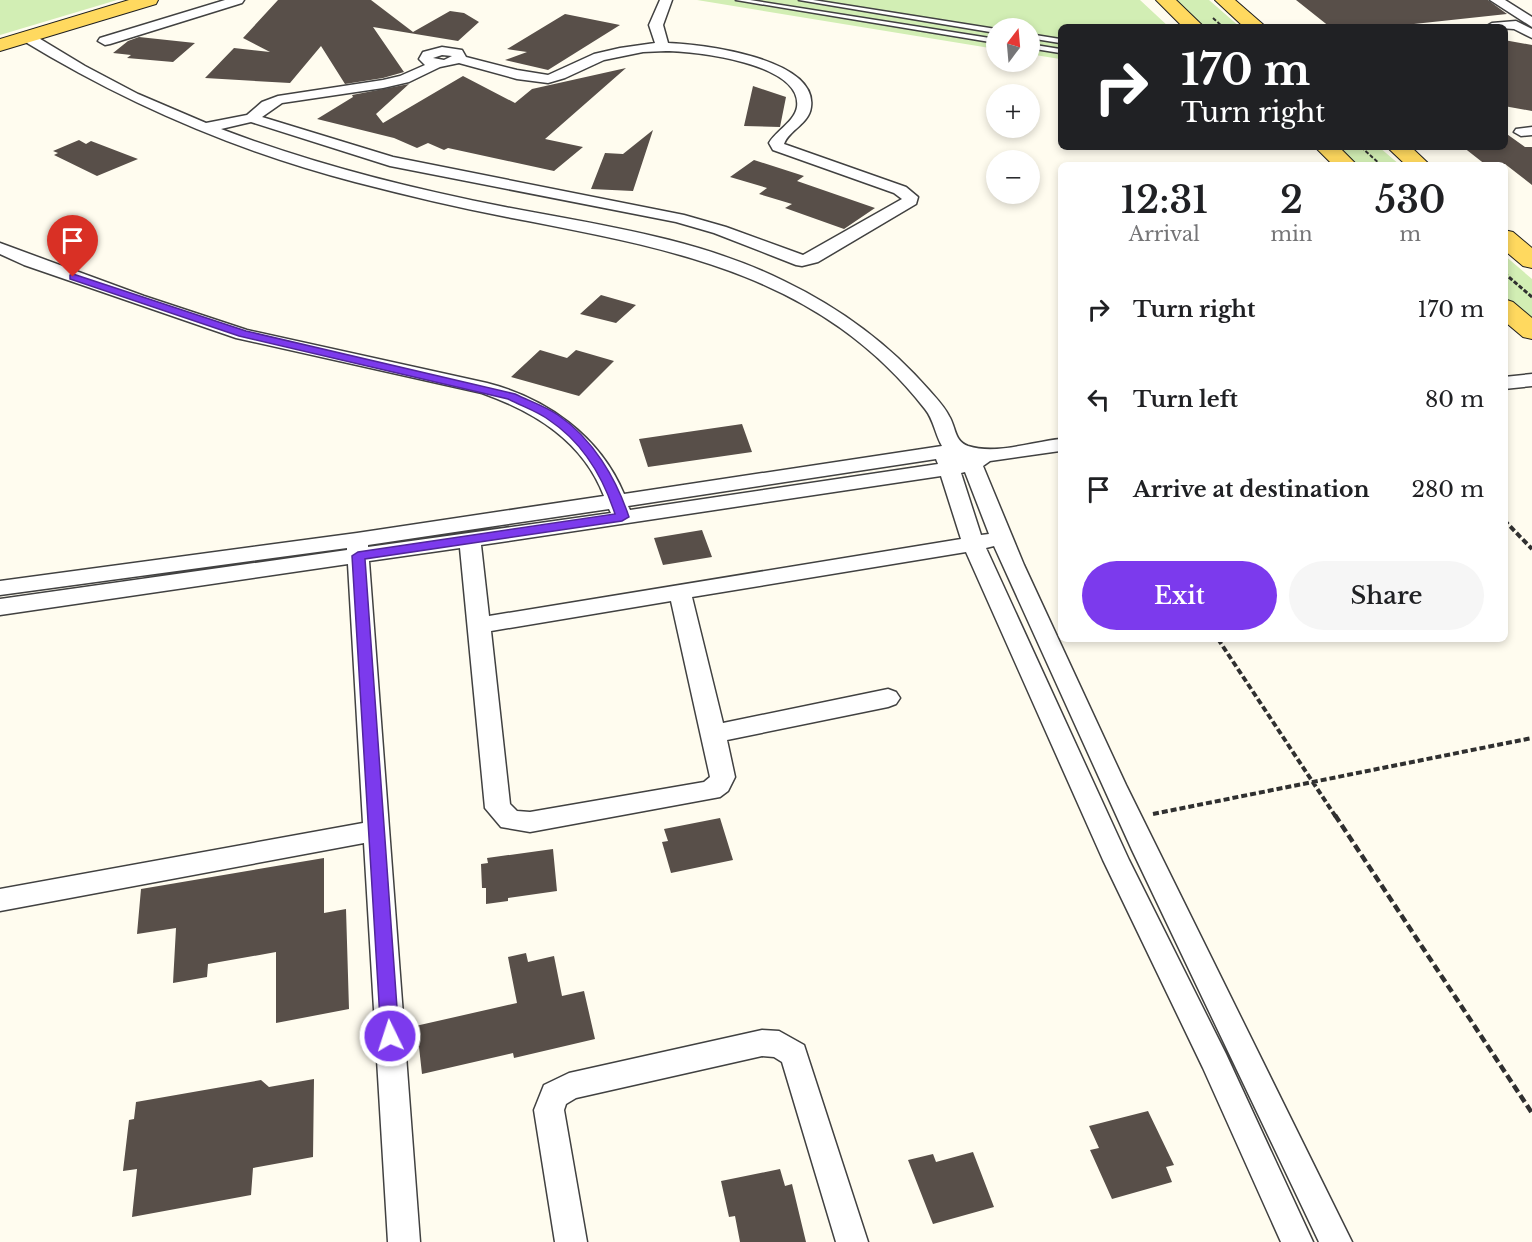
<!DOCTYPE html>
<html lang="en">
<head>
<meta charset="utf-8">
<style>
	body { margin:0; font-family:"Libre Baskerville",serif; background:#f6f6f6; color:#202124; height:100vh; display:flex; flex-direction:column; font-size:22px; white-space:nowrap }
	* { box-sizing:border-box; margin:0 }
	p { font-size:20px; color:#757577 }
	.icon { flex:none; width:33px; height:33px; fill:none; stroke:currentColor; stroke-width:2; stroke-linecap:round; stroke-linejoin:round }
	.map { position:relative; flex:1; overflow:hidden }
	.panel { position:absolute; left:1058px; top:162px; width:450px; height:480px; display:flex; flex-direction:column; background:#fff; border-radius:9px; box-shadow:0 3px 9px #0003 }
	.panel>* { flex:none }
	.hud { position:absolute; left:1058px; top:24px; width:450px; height:126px; border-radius:9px; box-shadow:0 3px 9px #0003; background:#202124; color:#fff; overflow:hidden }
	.needle { width:39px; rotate:16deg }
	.buttons { position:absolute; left:986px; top:18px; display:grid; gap:12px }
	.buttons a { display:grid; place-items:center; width:54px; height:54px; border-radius:50%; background:#fff; box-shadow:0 3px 9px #0003; font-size:30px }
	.pin { position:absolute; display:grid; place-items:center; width:51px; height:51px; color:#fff; margin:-62px -26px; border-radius:50% 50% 50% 0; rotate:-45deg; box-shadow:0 0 6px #0007 }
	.pin .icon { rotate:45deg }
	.me { position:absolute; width:66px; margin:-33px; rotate:356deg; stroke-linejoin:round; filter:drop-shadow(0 0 4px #0008) }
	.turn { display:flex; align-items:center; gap:21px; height:126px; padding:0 24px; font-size:27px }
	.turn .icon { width:78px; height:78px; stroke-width:2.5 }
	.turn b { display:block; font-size:42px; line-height:51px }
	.eta { display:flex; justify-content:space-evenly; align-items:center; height:102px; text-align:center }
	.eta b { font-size:36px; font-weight:600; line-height:42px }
	.action { display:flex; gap:12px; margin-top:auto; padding:12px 24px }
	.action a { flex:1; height:69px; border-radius:36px; background:#7c3aed; color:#fff; font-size:24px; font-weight:600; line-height:69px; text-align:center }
	.action a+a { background:#f6f6f6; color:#202124 }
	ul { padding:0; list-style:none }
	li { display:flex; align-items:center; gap:18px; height:90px; padding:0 24px }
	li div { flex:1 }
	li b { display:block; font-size:22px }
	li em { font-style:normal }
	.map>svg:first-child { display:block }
	.green { fill:#d2eeb4 }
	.building { fill:#584f49 }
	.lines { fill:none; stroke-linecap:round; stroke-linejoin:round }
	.lane-casing { stroke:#414141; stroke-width:3 }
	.street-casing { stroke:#414141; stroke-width:3 }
	.primary-casing { stroke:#1f1f1f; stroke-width:2 }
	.path-far3 { stroke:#303030; stroke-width:2; stroke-dasharray:4 2; stroke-linecap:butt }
	.path-far2 { stroke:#303030; stroke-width:3; stroke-dasharray:4.5 2; stroke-linecap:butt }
	.path-far1 { stroke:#303030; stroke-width:4; stroke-dasharray:6 3; stroke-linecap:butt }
	.path { stroke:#303030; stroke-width:4.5; stroke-dasharray:8 4; stroke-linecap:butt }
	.lane { fill:#fff; fill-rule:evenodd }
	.street { fill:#fff; fill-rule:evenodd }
	.primary { fill:#ffd95f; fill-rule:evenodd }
	.route { fill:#7c3aed; stroke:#51269a; stroke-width:1.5 }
</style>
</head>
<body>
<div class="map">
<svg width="1532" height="1242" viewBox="0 0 1532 1242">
	<rect width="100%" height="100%" fill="#fffcef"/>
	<path class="green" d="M0,0H117L0,35Z
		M697,0H1140L1169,27H1060V59L1029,54V28H996V49Z
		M1172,0H1209L1240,27H1202Z
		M1336,147H1379L1400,165H1356Z
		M1504,255L1532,279V322L1505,298Z"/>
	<path class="building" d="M278,0H371L413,32L450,11L464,13L479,22L458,41L373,27L404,72L383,78L345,84L321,46L290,83L205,78L234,48L270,52L243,38Z
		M1296,0H1488L1507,14L1386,27H1330Z
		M565,14L620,25L548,70L505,60L527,52L507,49Z
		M139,37L195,43L173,62L127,58L131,55L113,53L128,41Z
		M1504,40L1532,45V111L1504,106Z
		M626,68L545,139L583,147L554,171L448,148L444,150L428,143L417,148L394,138L317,119L353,97L352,95L409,84L376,114L383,123L463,76L515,103L532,89Z
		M753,86L786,97L780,127L744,126Z
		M653,130L633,191L591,189L605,153L623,154Z
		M1504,132L1525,147H1532V185L1505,164L1486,165L1463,147H1504Z
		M79,140L86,144L91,141L138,159L97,176L54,155L58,153L53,151Z
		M754,160L804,176L797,181L875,208L844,229L785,208L792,204L759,194L767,188L730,177Z
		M601,295L636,305L616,323L580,314Z
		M540,350L567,358L576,350L614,361L579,396L511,377Z
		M742,424L752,452L648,467L639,439Z
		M702,530L712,557L663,565L654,538Z
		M720,818L733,860L671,873L662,842L668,841L664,829Z
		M553,849L557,891L508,898V901L486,904V888H482L481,864L488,863L487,858Z
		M324,858V913L346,909L349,1009L276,1023V952L208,964L207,977L173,983L176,928L137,934L141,889Z
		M526,953L528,962L554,956L562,996L584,991L595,1039L514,1058L513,1053L422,1074L419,1047L414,1048L411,1027L517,1003L508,957Z
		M314,1079L313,1157L253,1168L251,1195L132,1217L137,1169L123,1171L129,1120L134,1119L136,1102L261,1080L269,1087Z
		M1148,1111L1174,1165L1166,1167L1172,1182L1112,1199L1090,1150L1099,1148L1089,1126Z
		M973,1152L994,1207L933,1224L908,1160L933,1154L936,1162Z
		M780,1169L785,1186L792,1184L806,1242H740L735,1216L729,1217L721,1181Z"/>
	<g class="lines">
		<g class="lane-casing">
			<path id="lane" d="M736,0H750L996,39V43Z
				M799,0H813L996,29V33Z
				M1029,34L1060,39V43L1029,38Z
				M1029,44L1060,49V53L1029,48Z"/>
		</g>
		<g class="street-casing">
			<path id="street" d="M225,0H244L242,3L110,44L105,45L98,41L100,38Z
				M660,0H672L663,25L668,43C700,44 818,58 811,107C809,124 789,130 784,144L906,187L918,197L916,204L818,262L802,266L796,265L714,233L676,222L390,166L251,122L221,129C313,164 408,188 505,207C599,225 697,238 784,281C840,308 889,344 929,390C936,398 944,406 949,416C956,427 954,441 968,446C996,455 1031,442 1060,439V451L990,461L983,466L1024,565L1126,785L1352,1242H1319L1132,850L994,546L986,548L1129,860L1226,1054L1313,1242H1281L1203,1068L1103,860L966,552L692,597L723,723L888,689L896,692L900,698L896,704L888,707L727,740L735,777L728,791L720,797L530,832L501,827L485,808L460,548L369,561L420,1242H388L364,843L0,911V889L363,823L348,564L0,615V599L347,550V548L0,595V581L357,533L604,496C583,441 535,412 482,393L236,338L24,265L0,254V243L144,296L247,330L487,383C546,398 600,436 624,494L942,446C935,434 934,420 925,409C818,272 667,248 507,217C456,207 405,195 355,182C236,151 127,104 22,40L20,37L22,34H32L85,66L138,94L206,123L247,115L262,102L278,96L383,80L400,76L425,65L419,59L423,52L442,47L462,50L466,57L517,70L548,75L594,54L620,48L655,43L649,25ZM666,51C694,51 803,63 797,107C795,121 776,131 769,143L773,150L894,193L902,199L803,255L726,227L684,215L393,157L262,117L282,103L383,88L409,82L440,67L459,63L517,79L548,83L565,78L604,60L643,52ZM442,55L452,56L444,60L433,58ZM936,459L938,464L630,510L628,506ZM965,472L989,534L981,535L961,473ZM941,476L961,539L489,616L481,545ZM609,509L611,513L368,547V545ZM671,601L710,777L704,782L530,812L517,811L510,804L491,631Z
				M1490,0H1505L1532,17V27Z
				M1516,21L1532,29V38L1514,29L1485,27L1492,23Z
				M1532,127V135L1521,136L1514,132L1516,129Z
				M1532,374V386L1504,389V377Z
				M762,1030L779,1031L804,1045L868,1242H836L782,1062L774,1057L762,1056L576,1098L566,1104L564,1110L587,1242H555L534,1110L544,1085L569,1073Z"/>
		</g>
		<g class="primary-casing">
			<path id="primary" d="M129,0H158L156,4L0,51V39Z
				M1156,0H1176L1204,27H1183Z
				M1215,0H1235L1266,27H1244Z
				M1315,147H1339L1357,165H1333Z
				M1387,147H1411L1430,165H1406Z
				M1504,230L1513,232L1532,248V268L1523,266L1504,250Z
				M1504,299L1513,302L1532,318V339L1523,337L1504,321Z"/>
		</g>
		<path class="path-far3" d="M1213,18L1223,27
			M1361,147L1381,165"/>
		<path class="path-far2" d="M1504,273L1532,297"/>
		<path class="path-far1" d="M1504,520L1532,549
			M1218,639L1336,817
			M1153,814L1532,738"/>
		<path class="path" d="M1335,815L1532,1113"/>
		<use href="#lane" class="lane"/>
		<use href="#street" class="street"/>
		<use href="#primary" class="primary"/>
	</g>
	<path class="route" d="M73,274L246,331L515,394C529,401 545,406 558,415C593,439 616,478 629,517L622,521L365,559L399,1036L397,1042L390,1044L384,1042L381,1036L352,556L358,552L615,514C603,477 582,442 549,420C537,411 521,406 508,399L239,336L70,279V275Z"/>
</svg>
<div class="buttons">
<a><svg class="needle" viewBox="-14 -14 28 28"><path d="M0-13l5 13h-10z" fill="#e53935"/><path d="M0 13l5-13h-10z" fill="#757577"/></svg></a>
<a>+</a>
<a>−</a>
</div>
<div class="pin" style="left:73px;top:277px;background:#d93025"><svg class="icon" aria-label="arrive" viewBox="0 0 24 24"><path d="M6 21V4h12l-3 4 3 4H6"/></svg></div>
<svg class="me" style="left:390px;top:1036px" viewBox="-20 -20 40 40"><circle r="17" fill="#7c3aed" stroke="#fff" stroke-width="3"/><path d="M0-11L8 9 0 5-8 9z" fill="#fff"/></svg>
<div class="hud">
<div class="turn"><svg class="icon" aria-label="right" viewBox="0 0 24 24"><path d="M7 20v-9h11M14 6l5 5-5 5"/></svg><div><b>170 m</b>Turn right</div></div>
</div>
<section class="panel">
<div class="eta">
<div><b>12:31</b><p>Arrival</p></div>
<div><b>2</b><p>min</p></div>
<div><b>530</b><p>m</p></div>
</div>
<ul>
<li><svg class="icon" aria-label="right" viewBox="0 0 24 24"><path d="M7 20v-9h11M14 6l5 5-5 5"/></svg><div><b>Turn right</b></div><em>170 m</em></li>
<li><svg class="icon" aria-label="left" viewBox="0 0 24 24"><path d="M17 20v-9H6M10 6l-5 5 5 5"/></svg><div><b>Turn left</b></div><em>80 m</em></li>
<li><svg class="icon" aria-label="arrive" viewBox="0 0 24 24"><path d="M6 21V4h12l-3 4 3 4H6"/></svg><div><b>Arrive at destination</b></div><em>280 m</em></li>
</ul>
<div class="action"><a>Exit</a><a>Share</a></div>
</section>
</div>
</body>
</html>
